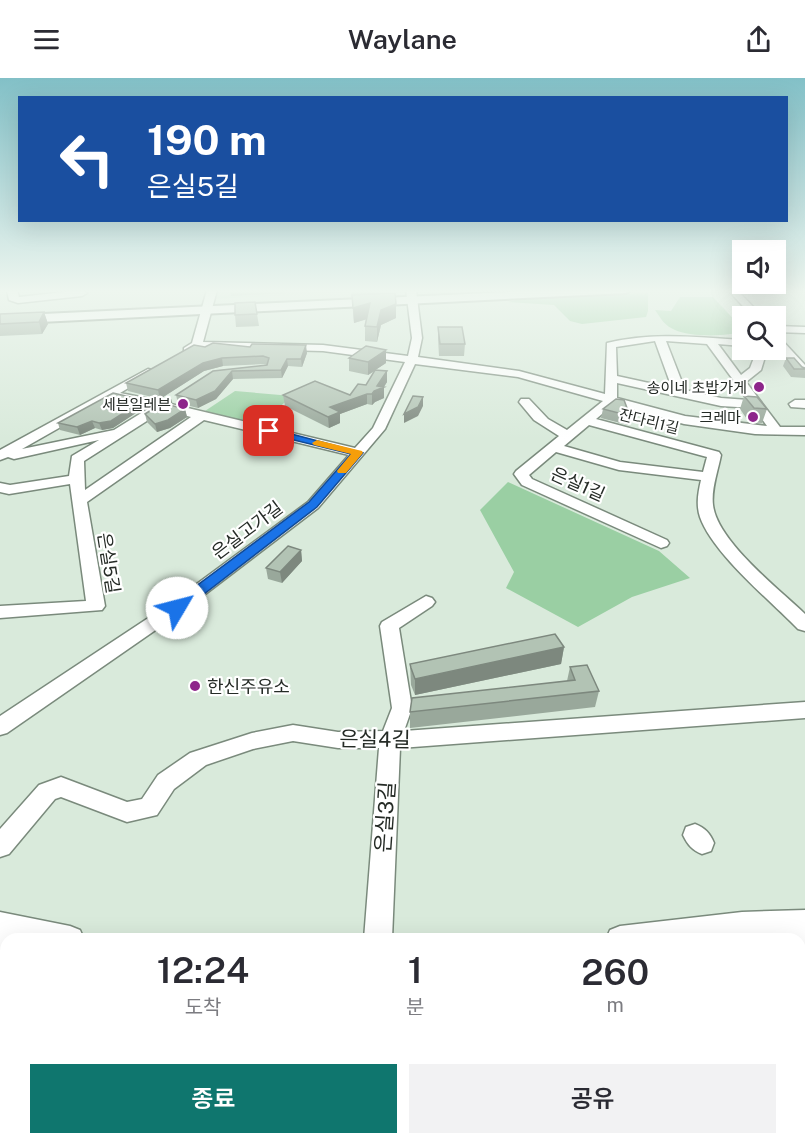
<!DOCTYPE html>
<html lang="ko">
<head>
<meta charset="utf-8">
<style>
	body { margin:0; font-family:"Public Sans","Noto Sans KR",sans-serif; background:#f2f2f3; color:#2b2b33; height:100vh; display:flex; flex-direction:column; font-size:22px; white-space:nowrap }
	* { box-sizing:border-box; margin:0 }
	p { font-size:20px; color:#7c7c81 }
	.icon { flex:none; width:33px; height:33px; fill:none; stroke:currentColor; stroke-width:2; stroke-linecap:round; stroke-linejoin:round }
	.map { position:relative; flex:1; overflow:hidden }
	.details { position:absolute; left:0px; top:855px; width:806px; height:212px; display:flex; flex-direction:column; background:#fff; border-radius:18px 18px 0 0; box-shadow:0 6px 24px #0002 }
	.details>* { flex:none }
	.hud { position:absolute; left:18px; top:18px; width:770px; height:126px; border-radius:0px; box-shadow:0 6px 24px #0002; background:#1a4fa0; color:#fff; overflow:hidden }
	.buttons { position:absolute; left:732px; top:162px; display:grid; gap:12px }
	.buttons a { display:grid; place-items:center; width:54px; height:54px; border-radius:0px; background:#fff; box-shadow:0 6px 24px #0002; font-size:30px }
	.pin { position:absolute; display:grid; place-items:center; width:51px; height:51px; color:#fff; margin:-26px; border-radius:12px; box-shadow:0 3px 9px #0006 }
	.me { position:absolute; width:66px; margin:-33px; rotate:53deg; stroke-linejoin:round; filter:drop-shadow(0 0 4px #0008) }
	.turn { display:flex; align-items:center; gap:21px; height:126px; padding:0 30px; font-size:27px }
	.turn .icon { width:78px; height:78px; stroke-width:2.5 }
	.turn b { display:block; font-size:42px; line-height:51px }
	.eta { display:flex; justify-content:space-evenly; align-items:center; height:102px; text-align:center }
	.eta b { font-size:36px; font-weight:600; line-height:42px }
	.cta { display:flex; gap:12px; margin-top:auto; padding:12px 30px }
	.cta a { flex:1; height:69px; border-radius:0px; background:#0f766e; color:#fff; font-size:24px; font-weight:600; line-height:69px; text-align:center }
	.cta a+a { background:#f2f2f3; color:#2b2b33 }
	header { display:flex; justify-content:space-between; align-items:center; height:78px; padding:0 30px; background:#fff; font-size:27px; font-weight:600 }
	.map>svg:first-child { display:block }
	.built { fill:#c8e0cc }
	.green { fill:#9acfa3 }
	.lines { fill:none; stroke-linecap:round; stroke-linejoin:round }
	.minor-tunnel { stroke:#b5c4b7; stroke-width:28; stroke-dasharray:28 14; stroke-linecap:butt }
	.minor-casing { stroke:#7a8a7c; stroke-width:3 }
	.major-casing { stroke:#7a8a7c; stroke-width:4 }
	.minor { fill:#fff; fill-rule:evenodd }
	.major { fill:#fff; fill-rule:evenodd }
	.rail-casing { stroke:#485049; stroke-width:8 }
	.rail { stroke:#fff; stroke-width:6; stroke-dasharray:18; stroke-linecap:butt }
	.wall { fill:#99a89b }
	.shaded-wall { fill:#7d887e }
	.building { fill:#b2c3b4; stroke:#7d887e; stroke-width:1.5 }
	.route { fill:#1a73e8; stroke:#114b97; stroke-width:1.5 }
	.slow { fill:#f59e0b }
	.poi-dot { fill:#8e268b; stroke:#fff; stroke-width:2 }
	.labels { text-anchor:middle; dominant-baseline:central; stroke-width:4.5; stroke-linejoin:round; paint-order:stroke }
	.far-poi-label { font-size:15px; fill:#252b26; stroke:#fff; text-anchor:end }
	.far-street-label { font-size:15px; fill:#252b26; stroke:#fff }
	.street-label { font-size:18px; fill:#252b26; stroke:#fff }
	.poi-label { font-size:18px; fill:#252b26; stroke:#fff; text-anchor:start }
	.near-street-label { font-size:21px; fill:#252b26; stroke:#fff }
</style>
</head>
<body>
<header><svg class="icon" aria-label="menu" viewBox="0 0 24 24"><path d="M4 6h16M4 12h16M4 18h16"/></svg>Waylane<svg class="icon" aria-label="share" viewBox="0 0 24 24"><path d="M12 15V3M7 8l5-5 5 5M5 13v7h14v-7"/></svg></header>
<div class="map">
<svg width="805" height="1066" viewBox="0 0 805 1066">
	<rect width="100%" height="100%" fill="#d9eadb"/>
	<path class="built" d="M215,212H387L214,221Z"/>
	<path class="green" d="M648,215V233L646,239L582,246L570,243L554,227L508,224L521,221Z
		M680,219H713L742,250V253C729,259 689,259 675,252C665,248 661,241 655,232L671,233Z
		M235,313L292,318L259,347L202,335Z
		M508,404L659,473L690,500L632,519L578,549L506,510L514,494L480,432Z"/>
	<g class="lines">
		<path class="minor-tunnel" d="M488,1066L489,1060"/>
		<g class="minor-casing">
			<path id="minor" d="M7,212H17L19,219L82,212L87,215L82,218L18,225L9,222Z
				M207,212H217L203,264L323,267L408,278L412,260L406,212H416L422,260L418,279L519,293L605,316L607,265C652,254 696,259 742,262V268L718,266L741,297L750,290L757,272H767L761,292L746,304L780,349H805V357L755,356L684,346L614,326L596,341L719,374L721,377C718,393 711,411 713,427C717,463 779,511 805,536V553L798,551C771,523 713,476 700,439C696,427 698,415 701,402L619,392L556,374L529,397L532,401L667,462L669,465L667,468L661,470L522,407L514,396L516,393L559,358L534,342L519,324L521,321H529L548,341L567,352L603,323L518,299L415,286L385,351L318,430L183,533L7,655L0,657V638L171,525L308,424L349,377L204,342L87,424L105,528L102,532L0,540V528L86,523L70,406L9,416L0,414V405L10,407L69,398L72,378L99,362L14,381L8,379L0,382V372L148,291L152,292V296L120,315L160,323L170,322L171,326L355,370L373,350L405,284L323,273L199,270L192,274H184V270L192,265ZM655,263L672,310L617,298L616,269ZM666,263L707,266L748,322L721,320L685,312ZM617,305L721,328L754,330L767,348L685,338L617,320ZM117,317L118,321L151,329L114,352L22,371ZM164,332L191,339L85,412L84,383ZM589,347L707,379L703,394L620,384L564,368Z
				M728,212H737L762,238H752Z
				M776,248L805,249V255L776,254Z
				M776,259L780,260L805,287V297L801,296L776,268Z
				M795,322H805V330L791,329L789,326Z
				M426,518L432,520L435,524L432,528L399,550L412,630L404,653L805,624V640L400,670L392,861H364L379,670H338L293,663L253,671L206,687L174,711L157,737L127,744L61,719L55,721L9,776L0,779V751L39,707L61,699L127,724L142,721L158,697L190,675L252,655L293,647L338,654L383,653L392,630L380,548L382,544Z
				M695,746C705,750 710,755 714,765L711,773L702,776C692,772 688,767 683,757L686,749Z
				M805,832V882L800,883V861H790L793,858L733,861H606L610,852L620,848L742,834Z
				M0,834L70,848L80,852L84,861H6V888L0,886Z
				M0,1035L6,1037V1060H44L46,1066H0Z"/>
		</g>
		<g class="major-casing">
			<path id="major" d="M551,212H632L626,215L0,246V238Z"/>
		</g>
		<use href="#minor" class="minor"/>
		<use href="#major" class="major"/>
		<g class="rail-casing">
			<path id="rail" d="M0,935L6,937
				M0,961L6,962
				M0,979L6,981
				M0,999L6,1000
				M266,1060L290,1066
				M353,1060L377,1066
				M442,1060L467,1066
				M544,1060L568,1066"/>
		</g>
		<use href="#rail" class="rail"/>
	</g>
	<path class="wall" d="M230,212H285V215L231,218Z
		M307,212H350L307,214Z
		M351,212H380V215L396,240L381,247L377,264L365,263V248L366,241L354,245Z
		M44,234L48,246L42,256L0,258V236Z
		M257,236L259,248L236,249L235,237Z
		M438,249L465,266L464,278H439L438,261Z
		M205,269L307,275L302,289L288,288L282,300L233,301L216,321L198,330L178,325L176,317L213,293L267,287L264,286L223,288L204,293L160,321L128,313L126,305Z
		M386,272V285L375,292L387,293V304L384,309V320L375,324L372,327L367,326L340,336V345L329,350L285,328L283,317H350L366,307L375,293L368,297L349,293V280Z
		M786,280L805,290V300L791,299L783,288Z
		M744,318L767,331L762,345L749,344L740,331Z
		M144,322L145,329L113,350L102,352L95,350L80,357L60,352L58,345Z
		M185,331L187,339L170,350L157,354L147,344L145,336Z
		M603,331L630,338L628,347L601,340Z
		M301,472L302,483L282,505L268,501L266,490Z
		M564,569L561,586L415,617L411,607L410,586Z
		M570,589L599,613L595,629L410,650V634L567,603Z"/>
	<path class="shaded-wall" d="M370,225L371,240L354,245L353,230Z
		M396,226V240L381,247L377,264V249L381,232Z
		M44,234L48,246L42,256L39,244Z
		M306,267L307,275L302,289L301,281Z
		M386,272V285L368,297V284Z
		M222,280L223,288L204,293L160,321L158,312L203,285Z
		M287,281L288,288L282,300L281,292Z
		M232,293L233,301L216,321L198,330L196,322Z
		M387,293V304L383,310L384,309V320L375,324L372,327V316Z
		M367,316V326L340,336V345L329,350L328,339L330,329Z
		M423,319V328L418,338L404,345V336Z
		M144,322L145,329L113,350L102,352L99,345Z
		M185,331L187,339L170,350L157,354L155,346Z
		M92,343L95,350L80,357L77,349Z
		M301,472L302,483L282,505L280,494Z
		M564,569L561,586L415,617V601Z"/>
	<path class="building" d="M395,215L396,226L381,232L377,249L365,248L370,225L353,230L352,217Z
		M255,224L257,236L235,237V225Z
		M44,234L39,244L0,246V236Z
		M438,249H462L465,266H440Z
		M213,265L250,269L252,266L306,267L301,281H287L281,292L232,293L215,313L196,322L176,317L213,293L267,287L269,280L263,278L222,280L203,285L158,312L126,305L194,267L205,269Z
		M366,268L386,272L368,284L349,280Z
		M786,280H794L802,289L805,290V291H794Z
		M375,292L387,293L377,308L384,309L374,313L372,316H367L330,329L340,334L328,339L283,317L315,303L350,317L358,306L366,307Z
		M113,315L144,322L111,343L99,345L92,343L77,349L58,345Z
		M413,318L423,319L418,329L404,336Z
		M744,318L757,319L767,331L754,330Z
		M616,321L624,322L630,338L603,331Z
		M162,325L185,331L168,342L155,346L145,336Z
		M288,468L301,472L280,494L266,490Z
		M555,556L564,569L415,601L411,590L410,586Z
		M587,587L599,613L410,634L412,620L575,602L570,589Z"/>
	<linearGradient id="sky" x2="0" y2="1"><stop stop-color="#82c0c7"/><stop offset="0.59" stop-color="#eef6ef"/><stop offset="1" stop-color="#eef6ef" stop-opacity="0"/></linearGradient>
	<rect width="805" height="361" fill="url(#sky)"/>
	<path class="route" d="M269,350L363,375L317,429L182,533H172L170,530L172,526L309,424L351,376L265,355V351Z"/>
	<path class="slow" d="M317,362L362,373L363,375L346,395H338L337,393L351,376L314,367L312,365Z"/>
	<g class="poi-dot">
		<circle cx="759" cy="309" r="6"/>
		<circle cx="183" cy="326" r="6"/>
		<circle cx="753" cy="339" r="6"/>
		<circle cx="195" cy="608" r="6"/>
	</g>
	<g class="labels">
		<g class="far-poi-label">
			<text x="747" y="309">송이네 초밥가게</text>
			<text x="171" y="326">세븐일레븐</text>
			<text x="741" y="339">크레마</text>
		</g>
		<g class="far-street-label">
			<text transform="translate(649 343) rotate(14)">잔다리1길</text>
		</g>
		<g class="street-label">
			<text transform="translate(578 406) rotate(24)">은실1길</text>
			<text transform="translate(247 452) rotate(-37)">은실고가길</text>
			<text transform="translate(109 485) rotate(81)">은실5길</text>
		</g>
		<g class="poi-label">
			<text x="207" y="608">한신주유소</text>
		</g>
		<g class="near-street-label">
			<text transform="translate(375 661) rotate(1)">은실4길</text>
			<text transform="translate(385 739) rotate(-86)">은실3길</text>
		</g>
	</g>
</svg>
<div class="buttons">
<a><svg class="icon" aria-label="sound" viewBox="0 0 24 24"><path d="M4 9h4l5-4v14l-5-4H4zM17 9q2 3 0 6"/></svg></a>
<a><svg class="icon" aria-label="search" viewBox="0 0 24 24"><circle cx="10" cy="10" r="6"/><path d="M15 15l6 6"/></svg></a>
</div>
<div class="pin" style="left:269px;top:353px;background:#d93025"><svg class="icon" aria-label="arrive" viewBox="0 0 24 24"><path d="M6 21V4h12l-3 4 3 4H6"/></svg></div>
<svg class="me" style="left:177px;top:530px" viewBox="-20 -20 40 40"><circle r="19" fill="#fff"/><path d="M0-13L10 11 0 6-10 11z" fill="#1a73e8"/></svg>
<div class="hud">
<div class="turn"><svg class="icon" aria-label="left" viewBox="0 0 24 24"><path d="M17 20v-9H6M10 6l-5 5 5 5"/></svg><div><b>190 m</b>은실5길</div></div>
</div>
<section class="details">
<div class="eta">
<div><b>12:24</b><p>도착</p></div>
<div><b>1</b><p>분</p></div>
<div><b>260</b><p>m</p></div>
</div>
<div class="cta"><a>종료</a><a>공유</a></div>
</section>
</div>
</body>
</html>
